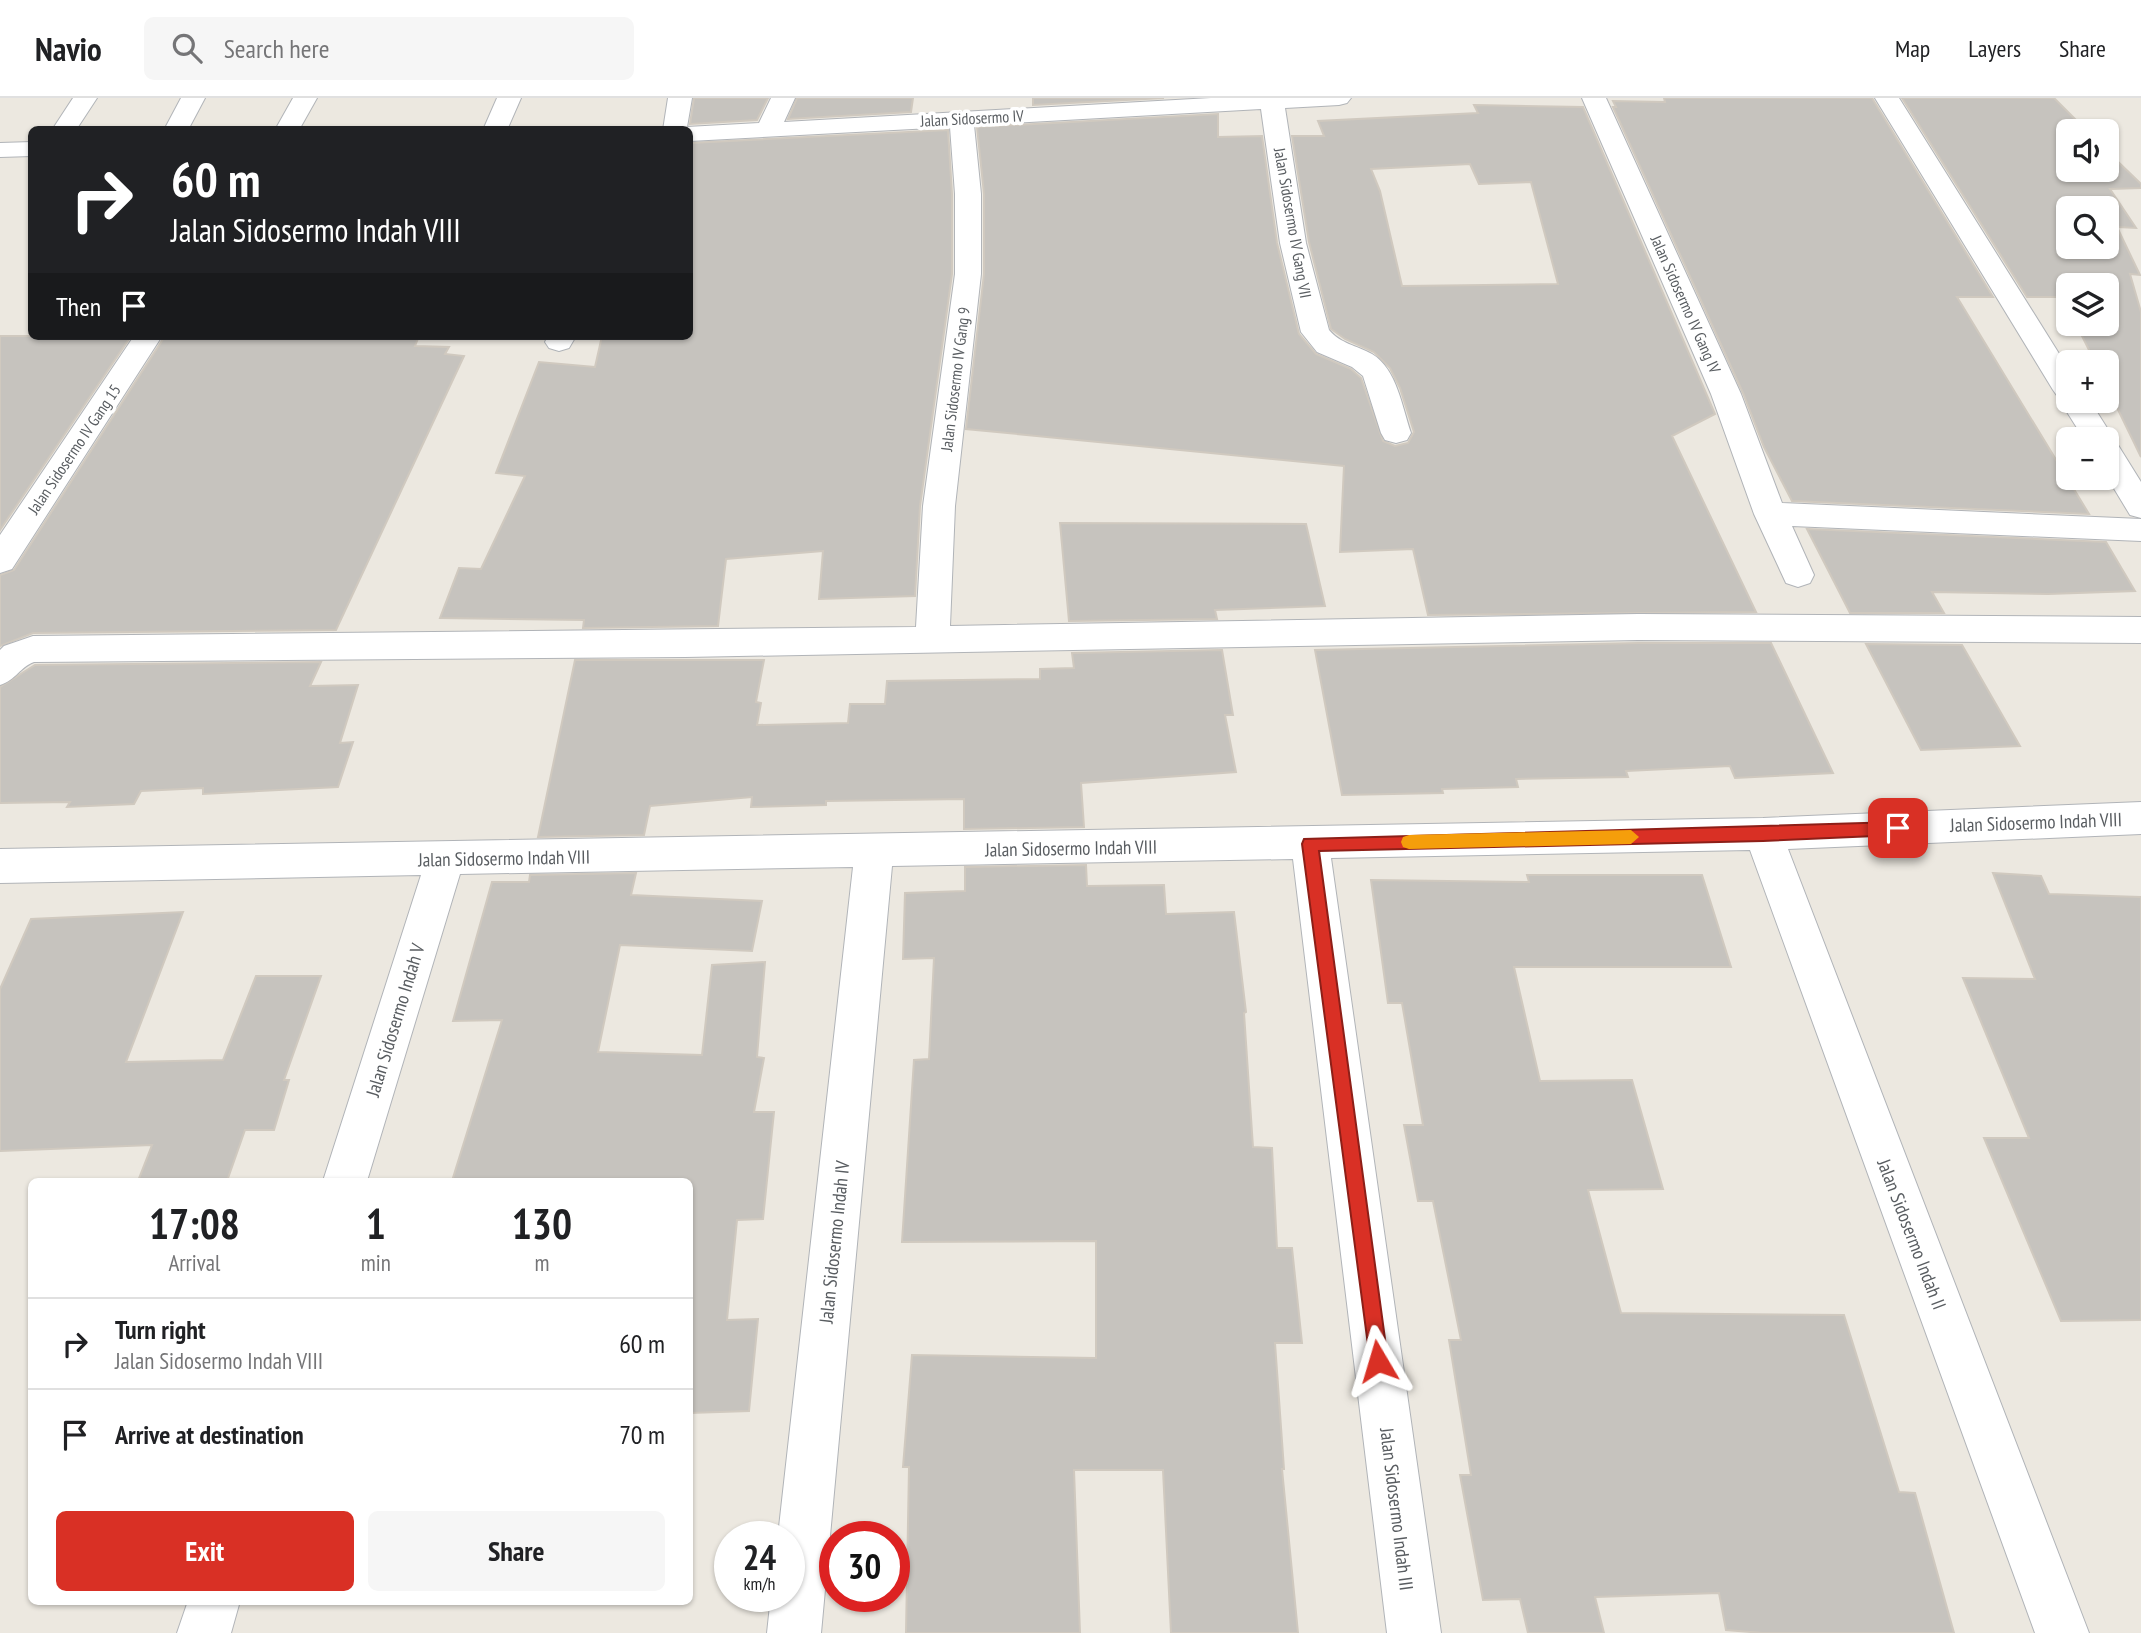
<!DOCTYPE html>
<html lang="en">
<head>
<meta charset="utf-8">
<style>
	body { margin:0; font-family:"PT Sans Narrow",sans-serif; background:#f6f6f6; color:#202124; height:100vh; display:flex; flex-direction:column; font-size:26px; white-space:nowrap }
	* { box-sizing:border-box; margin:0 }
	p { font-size:23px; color:#757577 }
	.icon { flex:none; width:38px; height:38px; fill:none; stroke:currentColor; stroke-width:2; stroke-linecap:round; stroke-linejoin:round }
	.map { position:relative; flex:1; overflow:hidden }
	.side { position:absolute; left:28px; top:1080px; width:665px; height:427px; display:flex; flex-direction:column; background:#fff; border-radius:10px; box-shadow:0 2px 5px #0004 }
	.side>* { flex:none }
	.hud { position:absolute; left:28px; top:28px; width:665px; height:214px; border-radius:10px; box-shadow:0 2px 5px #0004; background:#202124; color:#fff; overflow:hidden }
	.tools { position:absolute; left:2056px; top:21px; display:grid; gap:14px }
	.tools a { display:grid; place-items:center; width:63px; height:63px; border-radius:10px; background:#fff; box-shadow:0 2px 5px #0004; font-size:35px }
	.speed { position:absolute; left:714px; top:1423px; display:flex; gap:14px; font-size:35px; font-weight:700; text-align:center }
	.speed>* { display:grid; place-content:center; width:91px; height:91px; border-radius:50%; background:#fff; box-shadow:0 2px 5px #0004; line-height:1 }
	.speed small { font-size:18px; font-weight:400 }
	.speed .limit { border:10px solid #d22; background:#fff; color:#111 }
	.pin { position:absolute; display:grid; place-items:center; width:60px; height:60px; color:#fff; margin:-30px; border-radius:14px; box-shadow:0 4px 10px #0006 }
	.me { position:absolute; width:77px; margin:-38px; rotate:353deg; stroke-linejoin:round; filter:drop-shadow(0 0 5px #0008) }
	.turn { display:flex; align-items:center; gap:24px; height:147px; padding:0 28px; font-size:32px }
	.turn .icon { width:91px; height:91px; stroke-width:2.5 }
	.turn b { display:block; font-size:49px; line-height:60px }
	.then { display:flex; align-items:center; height:66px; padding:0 28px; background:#0003; gap:14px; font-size:26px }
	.eta { display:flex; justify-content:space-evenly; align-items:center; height:119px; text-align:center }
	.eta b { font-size:42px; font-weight:700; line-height:49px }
	.primary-button { display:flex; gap:14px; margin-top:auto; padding:14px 28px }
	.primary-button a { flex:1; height:80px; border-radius:10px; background:#d93025; color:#fff; font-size:28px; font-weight:700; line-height:80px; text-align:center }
	.primary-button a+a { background:#f6f6f6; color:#202124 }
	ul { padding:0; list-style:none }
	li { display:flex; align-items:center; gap:21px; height:91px; padding:0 28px; border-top:2px solid #e0e0e0 }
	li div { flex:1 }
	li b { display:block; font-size:26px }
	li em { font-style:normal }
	header { display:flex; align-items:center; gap:42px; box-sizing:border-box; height:98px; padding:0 35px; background:#fff; border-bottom:2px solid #e0e0e0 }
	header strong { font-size:33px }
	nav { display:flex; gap:38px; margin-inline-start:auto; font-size:24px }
	.search { width:490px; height:63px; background:#f6f6f6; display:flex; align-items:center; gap:18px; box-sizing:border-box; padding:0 24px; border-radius:10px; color:#757577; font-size:26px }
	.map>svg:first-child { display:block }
	.building { fill:#c6c3be; stroke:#d0c9bf; stroke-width:2; fill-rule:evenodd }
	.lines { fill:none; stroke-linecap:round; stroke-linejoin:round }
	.minor-casing { stroke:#b1b4b8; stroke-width:2 }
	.minor { fill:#fff; fill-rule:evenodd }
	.route { fill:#d93025; stroke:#8d1f18; stroke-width:2 }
	.slow { fill:#f59e0b }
	.labels { text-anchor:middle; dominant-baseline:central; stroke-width:7; stroke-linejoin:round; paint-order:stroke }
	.far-street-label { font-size:16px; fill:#595d61; stroke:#fff }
	.street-label { font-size:19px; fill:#595d61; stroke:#fff }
</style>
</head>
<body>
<header>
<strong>Navio</strong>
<div class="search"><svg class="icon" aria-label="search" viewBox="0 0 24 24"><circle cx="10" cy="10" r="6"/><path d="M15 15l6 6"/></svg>Search here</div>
<nav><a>Map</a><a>Layers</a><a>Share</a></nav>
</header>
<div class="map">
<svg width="2141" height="1535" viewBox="0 0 2141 1535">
	<rect width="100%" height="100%" fill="#ece8e0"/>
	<path class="building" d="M694,0H768L757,22L690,26Z
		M797,0H913L911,14L788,21Z
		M1033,0H1164L1033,7Z
		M1664,0H1872L1993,199H1957L2089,416L1792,403L1764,349L1743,295L1613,9H1616L1613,3L1665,4Z
		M1902,0H2054L2087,33H2068V72H2107V53L2141,86V90L2110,91L2136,130L2117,129L2140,177L2130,176L2141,214V359L2107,289V264H2095L2076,226H2107V187H2068V210L2063,199H2027ZM2068,110H2107V149H2068Z
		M1474,7L1583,9L1715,316L1672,338L1756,514L1428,517L1413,451L1340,454L1344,368L966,331L984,176V96L977,29L1218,16V39L1262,38L1277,145L1299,236L1316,256L1351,271L1361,280L1383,343L1395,348L1408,345L1414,334L1400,290L1390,270L1374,254L1345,241L1331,231L1309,144L1292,38H1324L1318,23L1478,15ZM1470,66L1479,86L1531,84L1558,186L1402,188L1380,93L1371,71Z
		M948,32L952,96V176L920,408L915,498L819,501L823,453L726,461L718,528L583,530L584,522L440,520L459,470L481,471L525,378L496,375L539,264L595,269L602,238H690V45Z
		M0,238H131L0,432Z
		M165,238H419L415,248L449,249L445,256L464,258L336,532L33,535L0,548V477L14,472Z
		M1060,425L1306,426L1325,508L1215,512L1217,521L1069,523Z
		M1807,431L2106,444L2135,493L2048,496L1932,494L1944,515H1850Z
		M1638,545H1771L1833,675L1735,680L1730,668L1626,673L1628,679L1516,681L1518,689L1442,691L1443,695L1342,697L1315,552Z
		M1866,546L1962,547L2020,648L1921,652Z
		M1222,552L1233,617H1225L1236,674L1081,685L1084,729L964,731V701L826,703V707L751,709L752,699L650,708L644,737L538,739L575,562H764L756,604L761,605L757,627L848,625L850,606H885L887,583L1040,581V571L1074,570L1072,555Z
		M321,564L310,588L358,587L340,645L353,644L338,689L203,696V690L141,693L134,706L67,709L70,704L0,705V589L35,567Z
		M1086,767L1087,788L1164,787L1166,816L1234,814L1246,914L1244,915L1253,1049L1272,1050L1277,1150H1292L1302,1245H1275L1284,1371H1282L1298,1535H1171L1163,1372H1074L1080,1535H906L909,1369H903L912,1257L1096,1260V1143L902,1144L914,962L929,961L934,860L903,861L905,795L965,793V769Z
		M636,775L631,797L762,803L752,853L620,847L598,954L702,957L712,867L765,864L757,959L764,960L754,1014H774L763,1121L737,1122L727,1222L758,1221L749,1313L690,1315V1083H452L502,922L453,923L492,784H529L530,777Z
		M1993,775L2041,778L2049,796L2141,799V1222L2061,1223L1984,1040H2029L1963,880L2035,881Z
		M1527,777H1702L1731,869H1514L1540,983L1632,982L1663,1091L1588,1092L1621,1215L1844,1217L1899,1394L1915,1395L1954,1535H1763L1726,1532L1719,1495L1595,1499L1604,1535H1528L1520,1501L1483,1502L1460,1377H1471L1449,1242H1461L1433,1103H1418L1404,1027H1423L1402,905H1388L1371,782L1529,784Z
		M183,814L126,964L223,962L256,878H321L284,982H289L274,1032H245L227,1083H138L152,1047L0,1053V891L31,821Z"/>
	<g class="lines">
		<g class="minor-casing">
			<path id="minor" d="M73,0H97L76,32H52Z
				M181,0H205L188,32H164Z
				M293,0H317L299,32H275Z
				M497,0H521L507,32H483Z
				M668,0H692L687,29L759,25L771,0H795L784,24L1211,0H1351L1347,5L1339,7L1285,10L1306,145L1329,232C1341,246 1356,247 1372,256C1397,271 1402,309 1411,335L1407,342L1396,345L1385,342L1381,335L1363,278L1352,269L1317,254L1301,234L1280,145L1261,11L974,27L981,96V176L955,408L950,528L1638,516L2141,519V545L1638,542L685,559L34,564C20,569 16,582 0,587V552L4,548L33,538L916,529L923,408L955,176V96L950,29L690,43V32H663Z
				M1582,0H1606L1741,296L1782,405L2141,421V443L1792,428L1814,477L1810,485L1798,489L1786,485L1754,416L1711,296Z
				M1875,0H1899L2068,270V303H2090L2114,341L2112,345L2118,347L2141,384V420L2130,417L2107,379V341H2084L2060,303L2062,300L2058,299L2053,292Z
				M32,44V58L0,59V45Z
				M134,238H162L12,471L0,475V437Z
				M548,238H576L569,250L559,253L549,250L545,244Z
				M2141,704V736L1788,751L2089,1535H2035L1750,752L1331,760L1441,1535H1387L1293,761L892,768L821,1535H767L771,1498H789V1438H778L853,769L460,776L367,1083H323L421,777L0,785V751L1763,720Z
				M188,1503H240L231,1535H177Z"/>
		</g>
		<use href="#minor" class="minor"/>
	</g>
	<path class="route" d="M1898,724L1906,730L1898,737L1763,743L1319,753L1388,1263L1385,1270L1378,1273L1371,1270L1302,746L1304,741Z"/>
	<path class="slow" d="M1631,732L1639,739L1631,746L1409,751L1403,749L1401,744L1403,739L1409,737Z"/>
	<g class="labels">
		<g class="far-street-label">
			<text transform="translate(972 20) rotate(-3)">Jalan Sidosermo IV</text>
			<text transform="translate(1293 125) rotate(80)">Jalan Sidosermo IV Gang VII</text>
			<text transform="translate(1686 206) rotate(66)">Jalan Sidosermo IV Gang IV</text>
			<text transform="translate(955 281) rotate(-83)">Jalan Sidosermo IV Gang 9</text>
			<text transform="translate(74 351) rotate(-56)">Jalan Sidosermo IV Gang 15</text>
		</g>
		<g class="street-label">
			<text transform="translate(2036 724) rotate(-2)">Jalan Sidosermo Indah VIII</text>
			<text transform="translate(1071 750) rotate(-1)">Jalan Sidosermo Indah VIII</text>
			<text transform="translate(504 760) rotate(-1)">Jalan Sidosermo Indah VIII</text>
			<text transform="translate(395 922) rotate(-73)">Jalan Sidosermo Indah V</text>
			<text transform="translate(1912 1136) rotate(69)">Jalan Sidosermo Indah II</text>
			<text transform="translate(834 1144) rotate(-84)">Jalan Sidosermo Indah IV</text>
			<text transform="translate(1397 1411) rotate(83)">Jalan Sidosermo Indah III</text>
		</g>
	</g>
</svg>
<div class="tools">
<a><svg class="icon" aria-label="sound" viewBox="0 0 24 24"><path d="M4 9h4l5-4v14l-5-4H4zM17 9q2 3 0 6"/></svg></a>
<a><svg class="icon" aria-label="search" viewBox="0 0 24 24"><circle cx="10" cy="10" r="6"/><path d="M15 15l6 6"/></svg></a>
<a><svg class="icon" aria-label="layers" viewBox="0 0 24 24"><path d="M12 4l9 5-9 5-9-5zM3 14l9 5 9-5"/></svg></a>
<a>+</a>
<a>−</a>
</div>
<div class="speed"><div>24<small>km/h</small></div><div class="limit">30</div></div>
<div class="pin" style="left:1898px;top:730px;background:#d93025"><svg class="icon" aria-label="arrive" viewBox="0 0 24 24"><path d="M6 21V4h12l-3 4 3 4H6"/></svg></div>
<svg class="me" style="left:1378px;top:1263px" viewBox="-20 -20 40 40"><path d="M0-17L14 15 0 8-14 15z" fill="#d93025" stroke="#fff" stroke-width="4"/></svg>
<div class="hud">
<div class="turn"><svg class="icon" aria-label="right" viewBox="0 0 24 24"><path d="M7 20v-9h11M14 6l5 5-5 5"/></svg><div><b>60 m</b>Jalan Sidosermo Indah VIII</div></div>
<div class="then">Then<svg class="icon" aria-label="arrive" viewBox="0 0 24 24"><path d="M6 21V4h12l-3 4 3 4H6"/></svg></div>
</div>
<section class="side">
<div class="eta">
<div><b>17:08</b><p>Arrival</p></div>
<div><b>1</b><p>min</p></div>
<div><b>130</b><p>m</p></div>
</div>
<ul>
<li><svg class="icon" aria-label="right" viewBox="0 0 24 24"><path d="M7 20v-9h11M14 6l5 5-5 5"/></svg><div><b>Turn right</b><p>Jalan Sidosermo Indah VIII</p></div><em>60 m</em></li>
<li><svg class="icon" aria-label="arrive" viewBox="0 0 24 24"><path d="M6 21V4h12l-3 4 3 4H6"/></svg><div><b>Arrive at destination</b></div><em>70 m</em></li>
</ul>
<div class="primary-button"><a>Exit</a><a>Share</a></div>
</section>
</div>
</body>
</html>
